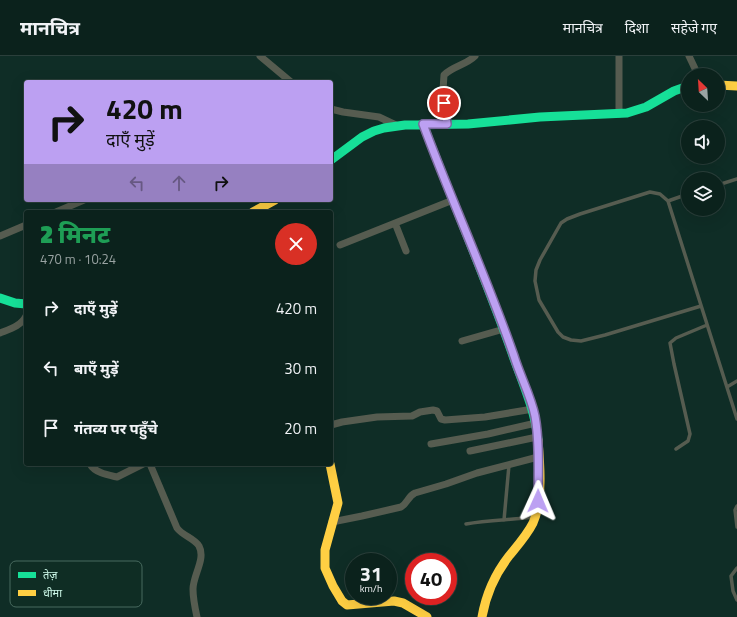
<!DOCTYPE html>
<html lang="hi">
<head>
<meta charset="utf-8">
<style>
	body { margin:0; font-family:"Titillium Web","Noto Sans Devanagari",sans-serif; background:#192f29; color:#f1f3f6; height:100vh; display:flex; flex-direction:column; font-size:15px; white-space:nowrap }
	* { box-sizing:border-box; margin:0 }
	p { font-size:13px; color:#9aa4a3 }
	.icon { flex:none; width:22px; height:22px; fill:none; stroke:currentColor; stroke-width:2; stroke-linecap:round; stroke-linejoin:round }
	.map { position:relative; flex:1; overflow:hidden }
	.panel { position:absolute; left:24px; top:154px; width:309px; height:256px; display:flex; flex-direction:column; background:#0b221c; border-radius:4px; box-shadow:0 4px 16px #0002,0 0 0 1px #2b3f3b }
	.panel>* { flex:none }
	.banner { position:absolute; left:24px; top:24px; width:309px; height:122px; border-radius:4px; box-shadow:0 4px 16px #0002,0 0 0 1px #2b3f3b; background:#bca0f2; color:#111; overflow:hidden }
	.needle { width:26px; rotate:335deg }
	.controls { position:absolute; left:681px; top:12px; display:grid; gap:8px }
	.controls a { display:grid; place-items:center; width:44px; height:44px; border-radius:50%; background:#0b221c; box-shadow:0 4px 16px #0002,0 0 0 1px #2b3f3b; font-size:20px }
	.speed { position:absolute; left:345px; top:497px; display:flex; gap:8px; font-size:20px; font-weight:700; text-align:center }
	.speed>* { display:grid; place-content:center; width:52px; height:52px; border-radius:50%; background:#0b221c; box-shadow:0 4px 16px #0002,0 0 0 1px #2b3f3b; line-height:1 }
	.speed small { font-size:10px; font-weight:400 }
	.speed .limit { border:6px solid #d22; background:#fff; color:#111 }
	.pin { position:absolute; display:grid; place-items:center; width:34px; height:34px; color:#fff; margin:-17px; border:2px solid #fff; border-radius:50%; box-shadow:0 1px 4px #0007 }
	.me { position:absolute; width:44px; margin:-22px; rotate:1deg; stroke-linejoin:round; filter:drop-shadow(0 0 3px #0008) }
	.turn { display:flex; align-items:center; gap:14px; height:84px; padding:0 16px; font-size:18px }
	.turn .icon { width:52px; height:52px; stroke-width:2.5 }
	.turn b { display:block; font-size:28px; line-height:34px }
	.lanes { display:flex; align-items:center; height:38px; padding:0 16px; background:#0003; justify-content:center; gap:20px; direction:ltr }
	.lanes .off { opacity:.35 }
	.round { display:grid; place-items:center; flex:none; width:42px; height:42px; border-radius:21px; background:#192f29 }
	.overview { display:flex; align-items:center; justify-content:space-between; height:68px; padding:0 16px }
	h1 { font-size:24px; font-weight:800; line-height:30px; color:#1e9e55 }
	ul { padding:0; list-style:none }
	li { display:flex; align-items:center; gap:12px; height:60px; padding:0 16px }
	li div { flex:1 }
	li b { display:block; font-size:15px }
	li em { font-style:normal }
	header { display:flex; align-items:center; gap:24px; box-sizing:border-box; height:56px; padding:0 20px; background:#0b221c; border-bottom:1px solid #2b3f3b }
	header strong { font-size:19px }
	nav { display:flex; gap:22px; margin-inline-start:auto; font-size:14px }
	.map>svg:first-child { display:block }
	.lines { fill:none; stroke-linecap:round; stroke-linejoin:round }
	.lane { stroke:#565c50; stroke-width:3.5 }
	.street { stroke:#565c50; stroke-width:7 }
	.fast { stroke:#16e098; stroke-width:9 }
	.slow { stroke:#ffcf43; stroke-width:9 }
	.route-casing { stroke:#7a689d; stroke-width:10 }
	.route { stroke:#bca0f2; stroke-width:7 }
	.key { fill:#0f2d24; stroke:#486a5f; stroke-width:1 }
	.key-label { font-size:11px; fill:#cdf9e9 }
</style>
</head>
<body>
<header>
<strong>मानचित्र</strong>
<nav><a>मानचित्र</a><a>दिशा</a><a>सहेजे गए</a></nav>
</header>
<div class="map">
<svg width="737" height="561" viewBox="0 0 737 561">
	<rect width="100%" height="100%" fill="#0f2d26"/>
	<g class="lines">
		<path class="lane" d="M718,129L737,123
			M688,138L668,145L737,363
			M668,145L660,138L650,136L580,158L567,163L561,167L540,204L536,214L535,225L539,244L558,276L563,281L571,284L581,285L605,279L701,250
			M727,331L737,325
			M676,393L688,385L690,378L674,308L670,287L676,282L707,269
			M737,450L735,454L737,471
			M504,464L509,409
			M466,468C488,464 511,464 534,461
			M737,512L731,520L733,535L737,544"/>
		<path class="street" d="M260,0L291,26
			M619,0V58
			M689,0L698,19
			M331,53L343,56L379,61L398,70
			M447,68L443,34L444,19C453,10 466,9 475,0
			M56,156L84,144
			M395,167L406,195
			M0,180L26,169
			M340,189L453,144
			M0,277C10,273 21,270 26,260
			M462,285L504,273
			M331,369L342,366L377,361L412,360L420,356L433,354L437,355L441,363L445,364L485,361L533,353
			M431,388L488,378L536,367
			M470,395L537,381
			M90,408C95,417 108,419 117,421L143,408
			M150,408L177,472C183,480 194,482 199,490C206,503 193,519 193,533C193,542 195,552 197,561
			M332,466L362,460L401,451C408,447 408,440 415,437L446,428L477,417L538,401"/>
		<path class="fast" d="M423,68C452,145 485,220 512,297C522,326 535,353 538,384
			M331,104L362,81L374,75L384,72L405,69L468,68L540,61L627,57L646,51L674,35L688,30
			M0,242L15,247L26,248"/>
		<path class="slow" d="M718,29L737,30
			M253,156L275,144
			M330,408L338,447L325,494V512L333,530L342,545L347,549L394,545L403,547L427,561
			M482,561C486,538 495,518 509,500C518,489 527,479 533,467C543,445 540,408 538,384"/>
	</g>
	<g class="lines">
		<g class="route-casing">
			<path id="route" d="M444,47L447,68H423C452,146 487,222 514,300C520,320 531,340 535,360C540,388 538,417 538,445"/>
		</g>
		<use href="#route" class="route"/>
	</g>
	<rect x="10" y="505" width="132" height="46" rx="6" class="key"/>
	<rect x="18" y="516" width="18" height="6" fill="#16e098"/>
	<rect x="18" y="534" width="18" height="6" fill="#ffcf43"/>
	<g class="key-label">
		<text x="43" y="523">तेज़</text>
		<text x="43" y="541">धीमा</text>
	</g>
</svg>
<div class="controls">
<a><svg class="needle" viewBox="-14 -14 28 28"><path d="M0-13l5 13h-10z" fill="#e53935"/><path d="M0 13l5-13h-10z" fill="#9aa4a3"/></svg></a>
<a><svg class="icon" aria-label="sound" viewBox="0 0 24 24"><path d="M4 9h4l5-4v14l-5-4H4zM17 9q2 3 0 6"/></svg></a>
<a><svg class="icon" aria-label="layers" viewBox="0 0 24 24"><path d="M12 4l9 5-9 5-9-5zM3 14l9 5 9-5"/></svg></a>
</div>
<div class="speed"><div>31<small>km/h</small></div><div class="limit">40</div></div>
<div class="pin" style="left:444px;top:47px;background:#d93025"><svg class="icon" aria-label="arrive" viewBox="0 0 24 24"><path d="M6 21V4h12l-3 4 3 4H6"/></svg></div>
<svg class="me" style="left:538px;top:445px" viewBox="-20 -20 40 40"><path d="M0-17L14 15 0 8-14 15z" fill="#bca0f2" stroke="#fff" stroke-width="4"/></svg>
<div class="banner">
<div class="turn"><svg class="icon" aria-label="right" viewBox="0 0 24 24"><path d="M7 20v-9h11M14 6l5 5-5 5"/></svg><div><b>420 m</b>दाएँ मुड़ें</div></div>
<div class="lanes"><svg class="icon off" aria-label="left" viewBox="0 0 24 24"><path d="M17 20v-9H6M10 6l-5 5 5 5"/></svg><svg class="icon off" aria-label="ahead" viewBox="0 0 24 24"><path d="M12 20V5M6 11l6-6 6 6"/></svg><svg class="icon" aria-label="right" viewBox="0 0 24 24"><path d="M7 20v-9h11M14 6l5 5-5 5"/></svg></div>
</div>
<section class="panel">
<div class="overview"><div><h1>2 मिनट</h1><p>470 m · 10:24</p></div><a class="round" style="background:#d93025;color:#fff"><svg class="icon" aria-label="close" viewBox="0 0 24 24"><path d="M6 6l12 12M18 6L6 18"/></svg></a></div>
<ul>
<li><svg class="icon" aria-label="right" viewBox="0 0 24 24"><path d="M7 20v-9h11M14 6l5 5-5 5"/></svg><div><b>दाएँ मुड़ें</b></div><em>420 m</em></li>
<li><svg class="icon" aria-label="left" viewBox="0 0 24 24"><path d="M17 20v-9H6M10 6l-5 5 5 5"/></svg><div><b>बाएँ मुड़ें</b></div><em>30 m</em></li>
<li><svg class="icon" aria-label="arrive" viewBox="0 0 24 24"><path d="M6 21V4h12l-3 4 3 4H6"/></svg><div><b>गंतव्य पर पहुँचे</b></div><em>20 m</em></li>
</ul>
</section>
</div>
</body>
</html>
